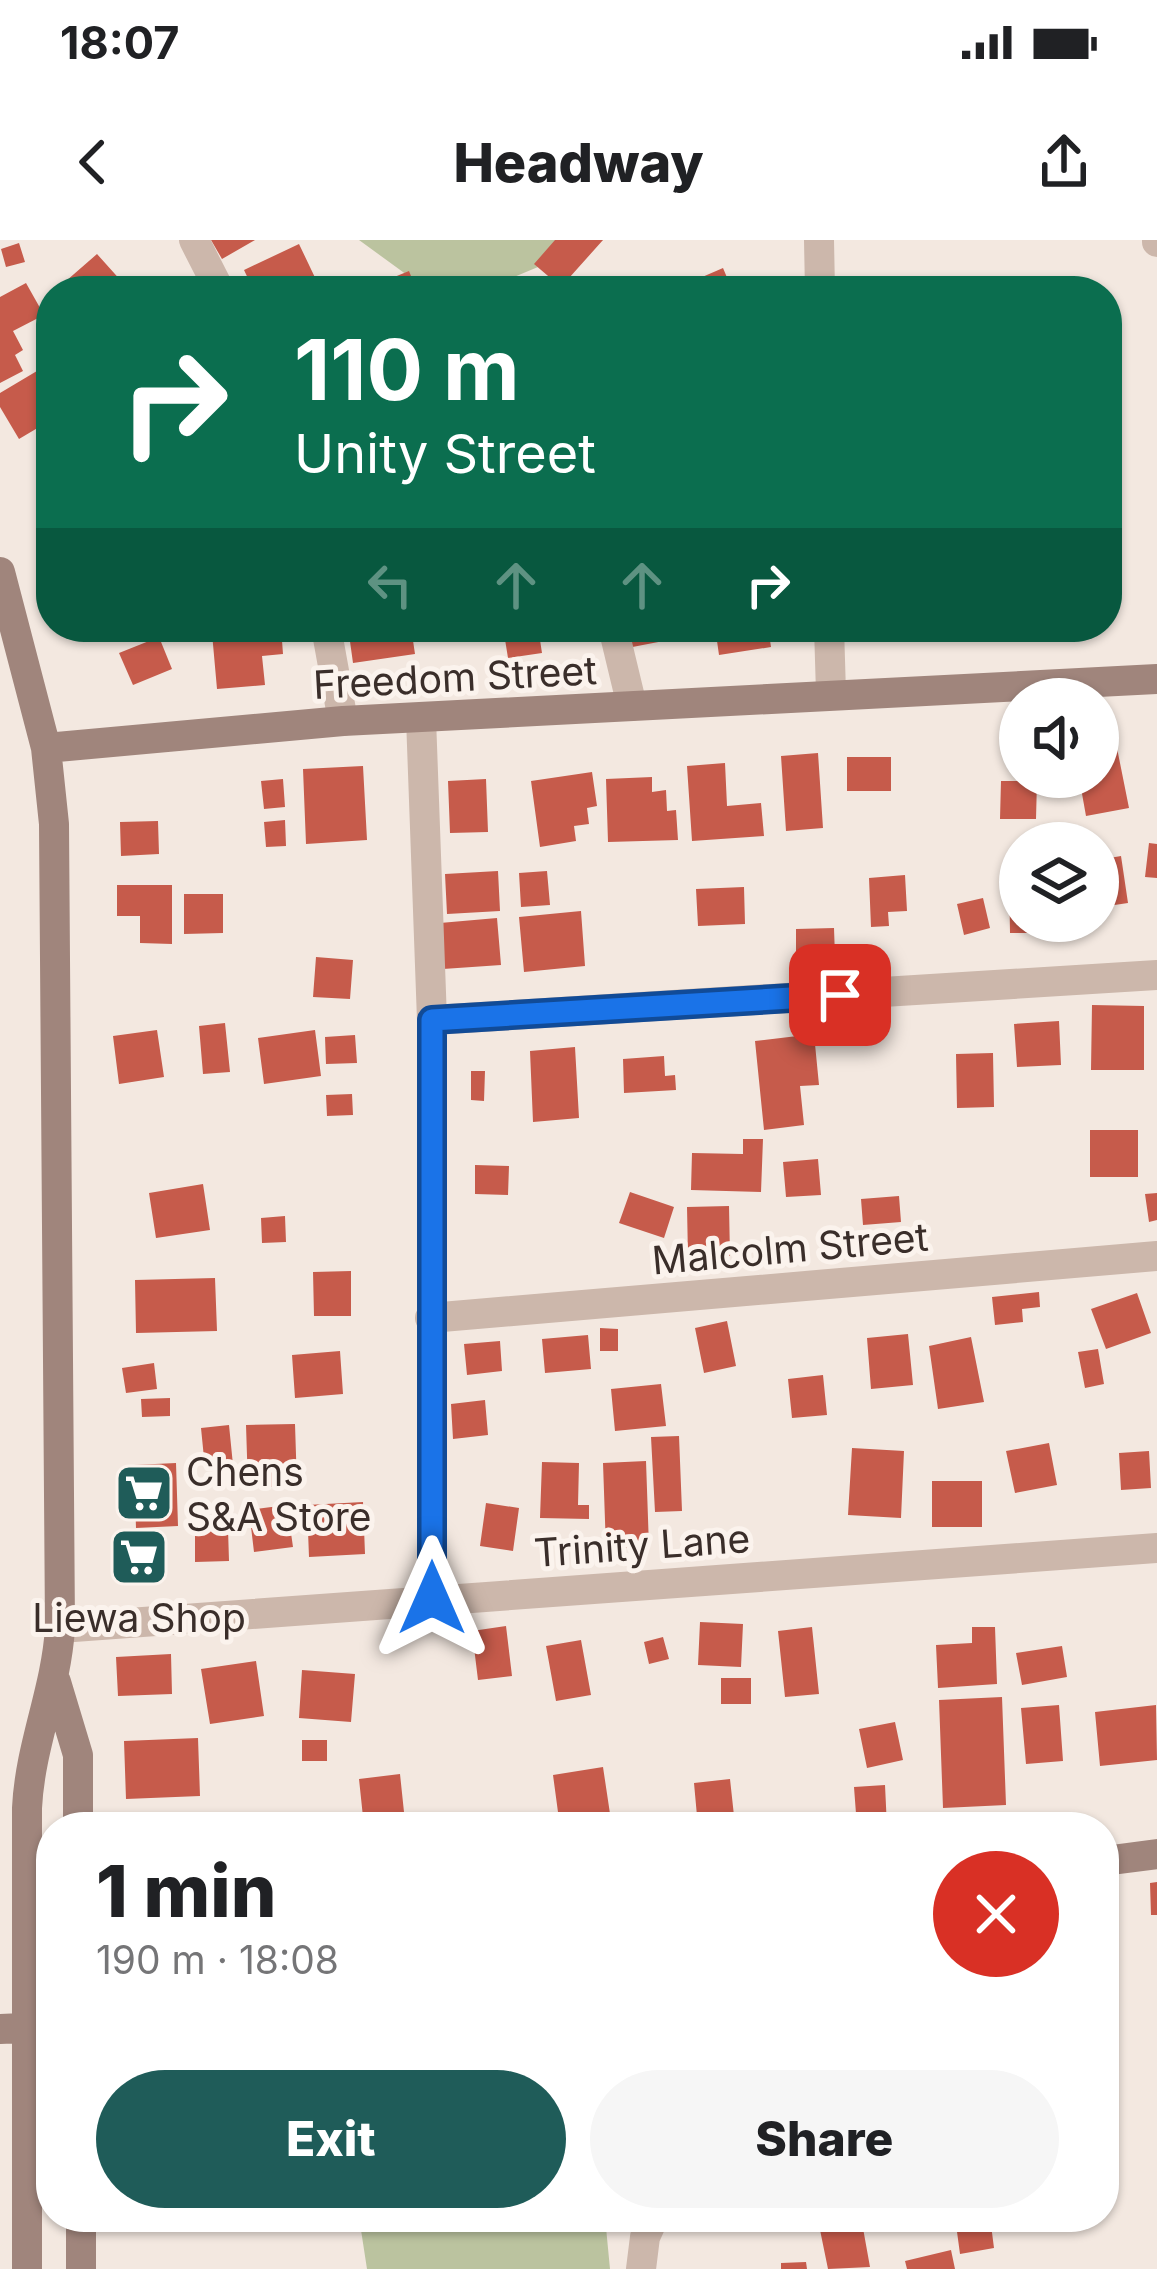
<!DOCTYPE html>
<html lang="en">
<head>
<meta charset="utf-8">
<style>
	body { margin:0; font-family:Inter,sans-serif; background:#f6f6f6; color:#202124; height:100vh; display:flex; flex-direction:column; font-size:45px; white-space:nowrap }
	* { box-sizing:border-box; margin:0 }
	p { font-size:39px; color:#757577 }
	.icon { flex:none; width:66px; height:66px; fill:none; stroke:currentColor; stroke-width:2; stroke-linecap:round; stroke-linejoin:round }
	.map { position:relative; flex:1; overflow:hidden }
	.drawer { position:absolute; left:36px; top:1572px; width:1083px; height:420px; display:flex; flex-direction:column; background:#fff; border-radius:48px; box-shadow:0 3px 9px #0004 }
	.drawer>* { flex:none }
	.hud { position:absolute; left:36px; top:36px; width:1086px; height:366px; border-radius:48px; box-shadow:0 3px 9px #0004; background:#0b6e4f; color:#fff; overflow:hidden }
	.tools { position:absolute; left:999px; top:438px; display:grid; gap:24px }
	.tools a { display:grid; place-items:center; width:120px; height:120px; border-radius:50%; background:#fff; box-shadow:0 3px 9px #0004; font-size:60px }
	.pin { position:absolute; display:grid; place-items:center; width:102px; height:102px; color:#fff; margin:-51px; border-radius:24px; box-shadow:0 6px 18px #0006 }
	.me { position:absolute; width:132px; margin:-66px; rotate:0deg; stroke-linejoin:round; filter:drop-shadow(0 0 9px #0008) }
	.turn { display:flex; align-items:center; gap:42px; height:252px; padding:0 60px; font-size:54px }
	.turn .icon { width:156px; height:156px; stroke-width:2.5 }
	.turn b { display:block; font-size:84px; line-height:102px }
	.lanes { display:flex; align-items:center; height:114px; padding:0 60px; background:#0003; justify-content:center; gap:60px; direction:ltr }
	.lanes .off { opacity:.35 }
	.round { display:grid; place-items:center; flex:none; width:126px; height:126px; border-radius:63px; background:#f6f6f6 }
	.summary { display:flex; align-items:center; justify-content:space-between; height:204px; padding:0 60px }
	h1 { font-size:72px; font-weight:800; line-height:90px }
	.cta { display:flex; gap:24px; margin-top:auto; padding:24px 60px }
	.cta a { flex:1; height:138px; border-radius:72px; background:#1f5c59; color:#fff; font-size:48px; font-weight:800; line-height:138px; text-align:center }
	.cta a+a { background:#f6f6f6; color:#202124 }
	.status { display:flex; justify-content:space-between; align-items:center; height:84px; padding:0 60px; background:#fff; direction:ltr }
	.status svg { height:33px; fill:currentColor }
	header { display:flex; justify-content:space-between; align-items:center; height:156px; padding:0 60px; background:#fff; font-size:54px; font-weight:800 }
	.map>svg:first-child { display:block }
	.green { fill:#bbc39f }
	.building { fill:#c65b4b }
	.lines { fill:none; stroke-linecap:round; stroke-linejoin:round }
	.street { stroke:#ccb7ab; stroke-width:30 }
	.secondary { stroke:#a0857c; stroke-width:30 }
	.route-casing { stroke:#114b97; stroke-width:30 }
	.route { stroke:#1a73e8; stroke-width:21 }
	.labels { text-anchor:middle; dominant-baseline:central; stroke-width:10; stroke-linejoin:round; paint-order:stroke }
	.street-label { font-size:39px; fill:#3a2e2a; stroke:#fbf3ed }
	.poi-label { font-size:39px; fill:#3a2e2a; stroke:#fbf3ed; text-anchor:start }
</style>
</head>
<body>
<div class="status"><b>18:07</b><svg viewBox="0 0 49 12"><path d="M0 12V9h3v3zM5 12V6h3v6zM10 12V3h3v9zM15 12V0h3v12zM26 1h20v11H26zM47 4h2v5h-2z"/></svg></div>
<header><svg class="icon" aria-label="back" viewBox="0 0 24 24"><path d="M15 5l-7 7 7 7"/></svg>Headway<svg class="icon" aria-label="share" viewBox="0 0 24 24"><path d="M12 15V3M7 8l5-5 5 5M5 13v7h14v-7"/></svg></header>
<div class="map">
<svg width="1157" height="2029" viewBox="0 0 1157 2029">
	<rect width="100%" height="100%" fill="#f3e8e0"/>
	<path class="green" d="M359,0H603L480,51H429Z
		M359,1977H605L610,2029H367Z"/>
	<path class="building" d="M211,0H255L222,19Z
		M555,0H603L561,47L534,24Z
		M19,3L25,22L6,27L1,9Z
		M299,4L320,48L254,51L244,30Z
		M97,14L123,43L114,51H74L66,41Z
		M723,28L731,47L698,51L693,41Z
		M409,31L417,51H360Z
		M26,43L44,75L13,91L23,110L15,115L23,131L0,143V57Z
		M42,128L51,144V180L19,199L0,167V153Z
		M281,387L283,414L262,416L265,445L217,449L212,393Z
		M348,387H411L415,414L353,423Z
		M503,387H538L542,413L508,418Z
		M618,387H672L674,399L622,409Z
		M715,387H768L771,407L719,415Z
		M159,397L172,429L133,445L119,413Z
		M1112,483L1129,568L1086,576L1079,537H1098V485Z
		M818,513L823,588L786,591L781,516Z
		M847,517H891V551H847Z
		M725,523L727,566L761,563L764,596L692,601L687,526Z
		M363,526L367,600L306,604L303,529Z
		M592,532L597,566L587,568L589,584L574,586L576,601L540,607L531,541Z
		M652,537V552L666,550L667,571L676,570L678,600L608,602L606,539Z
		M283,539L285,567L264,569L261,541Z
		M486,539L488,592L450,593L448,541Z
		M1001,541H1037L1036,579H1000Z
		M285,580L286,606L266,607L264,582Z
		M158,581L159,614L121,616L120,582Z
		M1149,603L1157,604V638L1145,637Z
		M1121,616L1128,663L1101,667L1098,620Z
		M498,631L500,671L447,674L445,634Z
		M547,631L550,665L521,667L519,633Z
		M1009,631H1020V681H1054V693H1010Z
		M905,635L907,671L888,672L889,686L871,687L869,638Z
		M117,645H172V704L140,703V676H117Z
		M744,647L745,684L698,686L696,649Z
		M184,654H223V693L184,694Z
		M983,658L990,688L964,695L957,664Z
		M581,671L585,726L524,732L519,677Z
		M497,678L501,725L443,729L440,683Z
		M834,688L835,717L796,718V689Z
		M316,717L353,720L350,759L313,757Z
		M1092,765L1144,766V830H1091Z
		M1059,781L1061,825L1017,827L1014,784Z
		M225,783L230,832L203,834L199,786Z
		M157,790L164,837L119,844L113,796Z
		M315,790L321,836L264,844L258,798Z
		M814,794L819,845L800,846L804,885L764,890L755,801Z
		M355,795L357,823L326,824L325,797Z
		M575,807L579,878L533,882L530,811Z
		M993,813L994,867L957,868L956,814Z
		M664,816L665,836L675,835L676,850L624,853L623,819Z
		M471,831H485L484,861L471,860Z
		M352,854L353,875L327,876L326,855Z
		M1090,890H1138V937H1090Z
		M743,899H763L761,952L691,950L692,913L743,914Z
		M818,919L821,955L786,957L783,922Z
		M475,925L509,926L508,955L475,954Z
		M203,944L210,990L156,998L149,953Z
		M630,952L674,967L664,998L619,983Z
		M1157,953V980L1149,982L1145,954Z
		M899,956L901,982L863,985L861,959Z
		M729,966L730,1016L688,1017L687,967Z
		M285,976L286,1002L262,1003L261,978Z
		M351,1031V1076H314L313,1032Z
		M215,1038L217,1091L136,1093L135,1040Z
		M1039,1052L1040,1067L1022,1069L1023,1082L995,1085L992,1057Z
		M1137,1053L1151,1093L1106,1109L1091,1069Z
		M727,1081L736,1126L704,1133L695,1088Z
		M600,1088L618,1089V1111H600Z
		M908,1094L913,1145L871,1149L867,1098Z
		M588,1095L591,1129L545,1133L542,1099Z
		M971,1097L984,1162L938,1169L929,1106Z
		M500,1101L502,1131L467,1135L464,1104Z
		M1098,1109L1104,1144L1085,1148L1078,1112Z
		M340,1111L343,1154L295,1158L292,1115Z
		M154,1123L157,1149L126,1153L122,1128Z
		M823,1135L827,1175L792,1178L788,1139Z
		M661,1144L666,1186L615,1191L611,1149Z
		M170,1158V1176L142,1177L141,1159Z
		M485,1160L488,1195L453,1199L451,1164Z
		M295,1184L297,1246L248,1247L246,1185Z
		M229,1185L233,1225L205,1228L201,1188Z
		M679,1196L682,1271L655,1272L651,1197Z
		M1049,1203L1057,1245L1015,1253L1006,1211Z
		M852,1208L904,1211L901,1278L848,1275Z
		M1149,1211L1151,1248L1121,1250L1119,1213Z
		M646,1221L649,1307L606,1309L603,1223Z
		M542,1222L579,1223L578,1265H589V1279L540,1278Z
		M176,1223L178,1286L136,1288L134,1225Z
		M932,1241H982V1287H932Z
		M363,1262L365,1314L309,1317L307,1265Z
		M486,1263L519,1268L513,1311L480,1306Z
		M287,1265L293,1307L254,1312L249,1270Z
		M228,1289L229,1321L195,1322V1290Z
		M120,1299L160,1300L159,1336L118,1335Z
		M700,1382L743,1384L741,1427L698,1425Z
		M506,1386L512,1436L478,1440L472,1391Z
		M812,1387L819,1454L785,1457L778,1391Z
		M972,1387H995L997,1444L938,1448L936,1405L972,1403Z
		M663,1397L669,1419L649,1424L644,1402Z
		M581,1400L591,1455L556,1461L546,1406Z
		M1062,1406L1067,1437L1022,1445L1016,1413Z
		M171,1414L172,1454L118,1456L116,1417Z
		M256,1421L264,1476L210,1484L201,1429Z
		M302,1430L355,1434L351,1482L299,1478Z
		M721,1438H751V1464H721Z
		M1002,1457L1006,1565L943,1568L939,1460Z
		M1059,1465L1063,1521L1026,1524L1021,1468Z
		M1156,1465L1157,1520L1100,1526L1095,1472Z
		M895,1482L903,1520L867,1528L859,1489Z
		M198,1498L200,1556L126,1559L124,1501Z
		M302,1500H327V1521H302Z
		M603,1527L612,1587H560L553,1535Z
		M400,1534L404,1572L363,1577L359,1539Z
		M730,1539L735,1585L698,1587L694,1543Z
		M885,1545L887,1587H857L854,1547Z
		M1157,1642V1675H1151L1150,1643Z
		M861,1977L870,2027L828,2029L819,1985Z
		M955,1977H990L994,2008L960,2014Z
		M951,2010L955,2029H907L905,2021Z
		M806,2022L807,2029H781V2023Z"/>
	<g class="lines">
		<path class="street" d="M194,0L220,51
			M819,0L820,51
			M1157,0V2
			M326,387L343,481
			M613,387L632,466
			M829,387L831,453
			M421,478L432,780V1358
			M432,780L1157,735
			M430,1078L1157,1016
			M60,1388L1157,1308
			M641,2029L645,1997L654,1977"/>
		<path class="secondary" d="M0,332L46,508L54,584L60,1388C56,1451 30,1505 27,1568V2029
			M46,508L343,481L1157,439
			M56,1442L78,1515V1587
			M1104,1621L1157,1614
			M0,1789L23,1788L51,1777
			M81,1977V2029"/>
	</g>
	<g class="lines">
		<g class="route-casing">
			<path id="route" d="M432,1358V780L840,755"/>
		</g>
		<use href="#route" class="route"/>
	</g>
	<defs>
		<g id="supermarket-square" transform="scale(3)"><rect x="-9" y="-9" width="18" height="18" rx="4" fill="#1f5c59" stroke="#fbf3ed"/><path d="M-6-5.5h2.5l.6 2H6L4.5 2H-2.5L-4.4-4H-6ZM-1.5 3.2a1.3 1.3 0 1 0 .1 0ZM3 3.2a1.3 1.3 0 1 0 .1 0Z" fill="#fff"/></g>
	</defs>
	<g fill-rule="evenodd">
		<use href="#supermarket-square" x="144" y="1253"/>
		<use href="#supermarket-square" x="139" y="1317"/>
	</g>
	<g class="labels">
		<g class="street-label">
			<text transform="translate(455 437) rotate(-3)">Freedom Street</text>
			<text transform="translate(790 1008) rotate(-5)">Malcolm Street</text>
			<text transform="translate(642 1305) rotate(-4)">Trinity Lane</text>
		</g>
		<g class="poi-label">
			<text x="186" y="1231">Chens<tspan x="186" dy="45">S&amp;A Store</tspan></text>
			<text x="139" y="1377" text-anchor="middle">Liewa Shop</text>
		</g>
	</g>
</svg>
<div class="tools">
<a><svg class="icon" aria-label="sound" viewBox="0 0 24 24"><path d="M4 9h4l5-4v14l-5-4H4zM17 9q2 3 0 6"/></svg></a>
<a><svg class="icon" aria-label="layers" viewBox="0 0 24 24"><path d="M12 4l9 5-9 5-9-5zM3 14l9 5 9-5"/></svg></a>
</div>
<div class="pin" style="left:840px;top:755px;background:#d93025"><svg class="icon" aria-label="arrive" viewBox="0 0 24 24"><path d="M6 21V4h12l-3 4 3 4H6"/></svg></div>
<svg class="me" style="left:432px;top:1358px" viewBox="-20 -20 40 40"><path d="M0-17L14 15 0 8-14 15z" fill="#1a73e8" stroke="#fff" stroke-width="4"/></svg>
<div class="hud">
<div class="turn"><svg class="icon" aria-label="right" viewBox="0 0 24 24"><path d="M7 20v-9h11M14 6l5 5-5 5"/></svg><div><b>110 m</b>Unity Street</div></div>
<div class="lanes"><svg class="icon off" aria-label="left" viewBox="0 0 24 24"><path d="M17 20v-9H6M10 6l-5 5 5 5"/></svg><svg class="icon off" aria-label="ahead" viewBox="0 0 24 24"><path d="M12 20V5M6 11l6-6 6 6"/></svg><svg class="icon off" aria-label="ahead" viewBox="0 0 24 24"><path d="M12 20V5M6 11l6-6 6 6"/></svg><svg class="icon" aria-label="right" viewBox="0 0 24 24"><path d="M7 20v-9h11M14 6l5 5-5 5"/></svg></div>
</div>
<section class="drawer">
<div class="summary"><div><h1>1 min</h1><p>190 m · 18:08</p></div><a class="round" style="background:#d93025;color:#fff"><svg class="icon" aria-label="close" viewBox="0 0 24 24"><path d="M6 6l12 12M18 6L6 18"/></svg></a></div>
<div class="cta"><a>Exit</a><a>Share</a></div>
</section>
</div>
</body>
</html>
